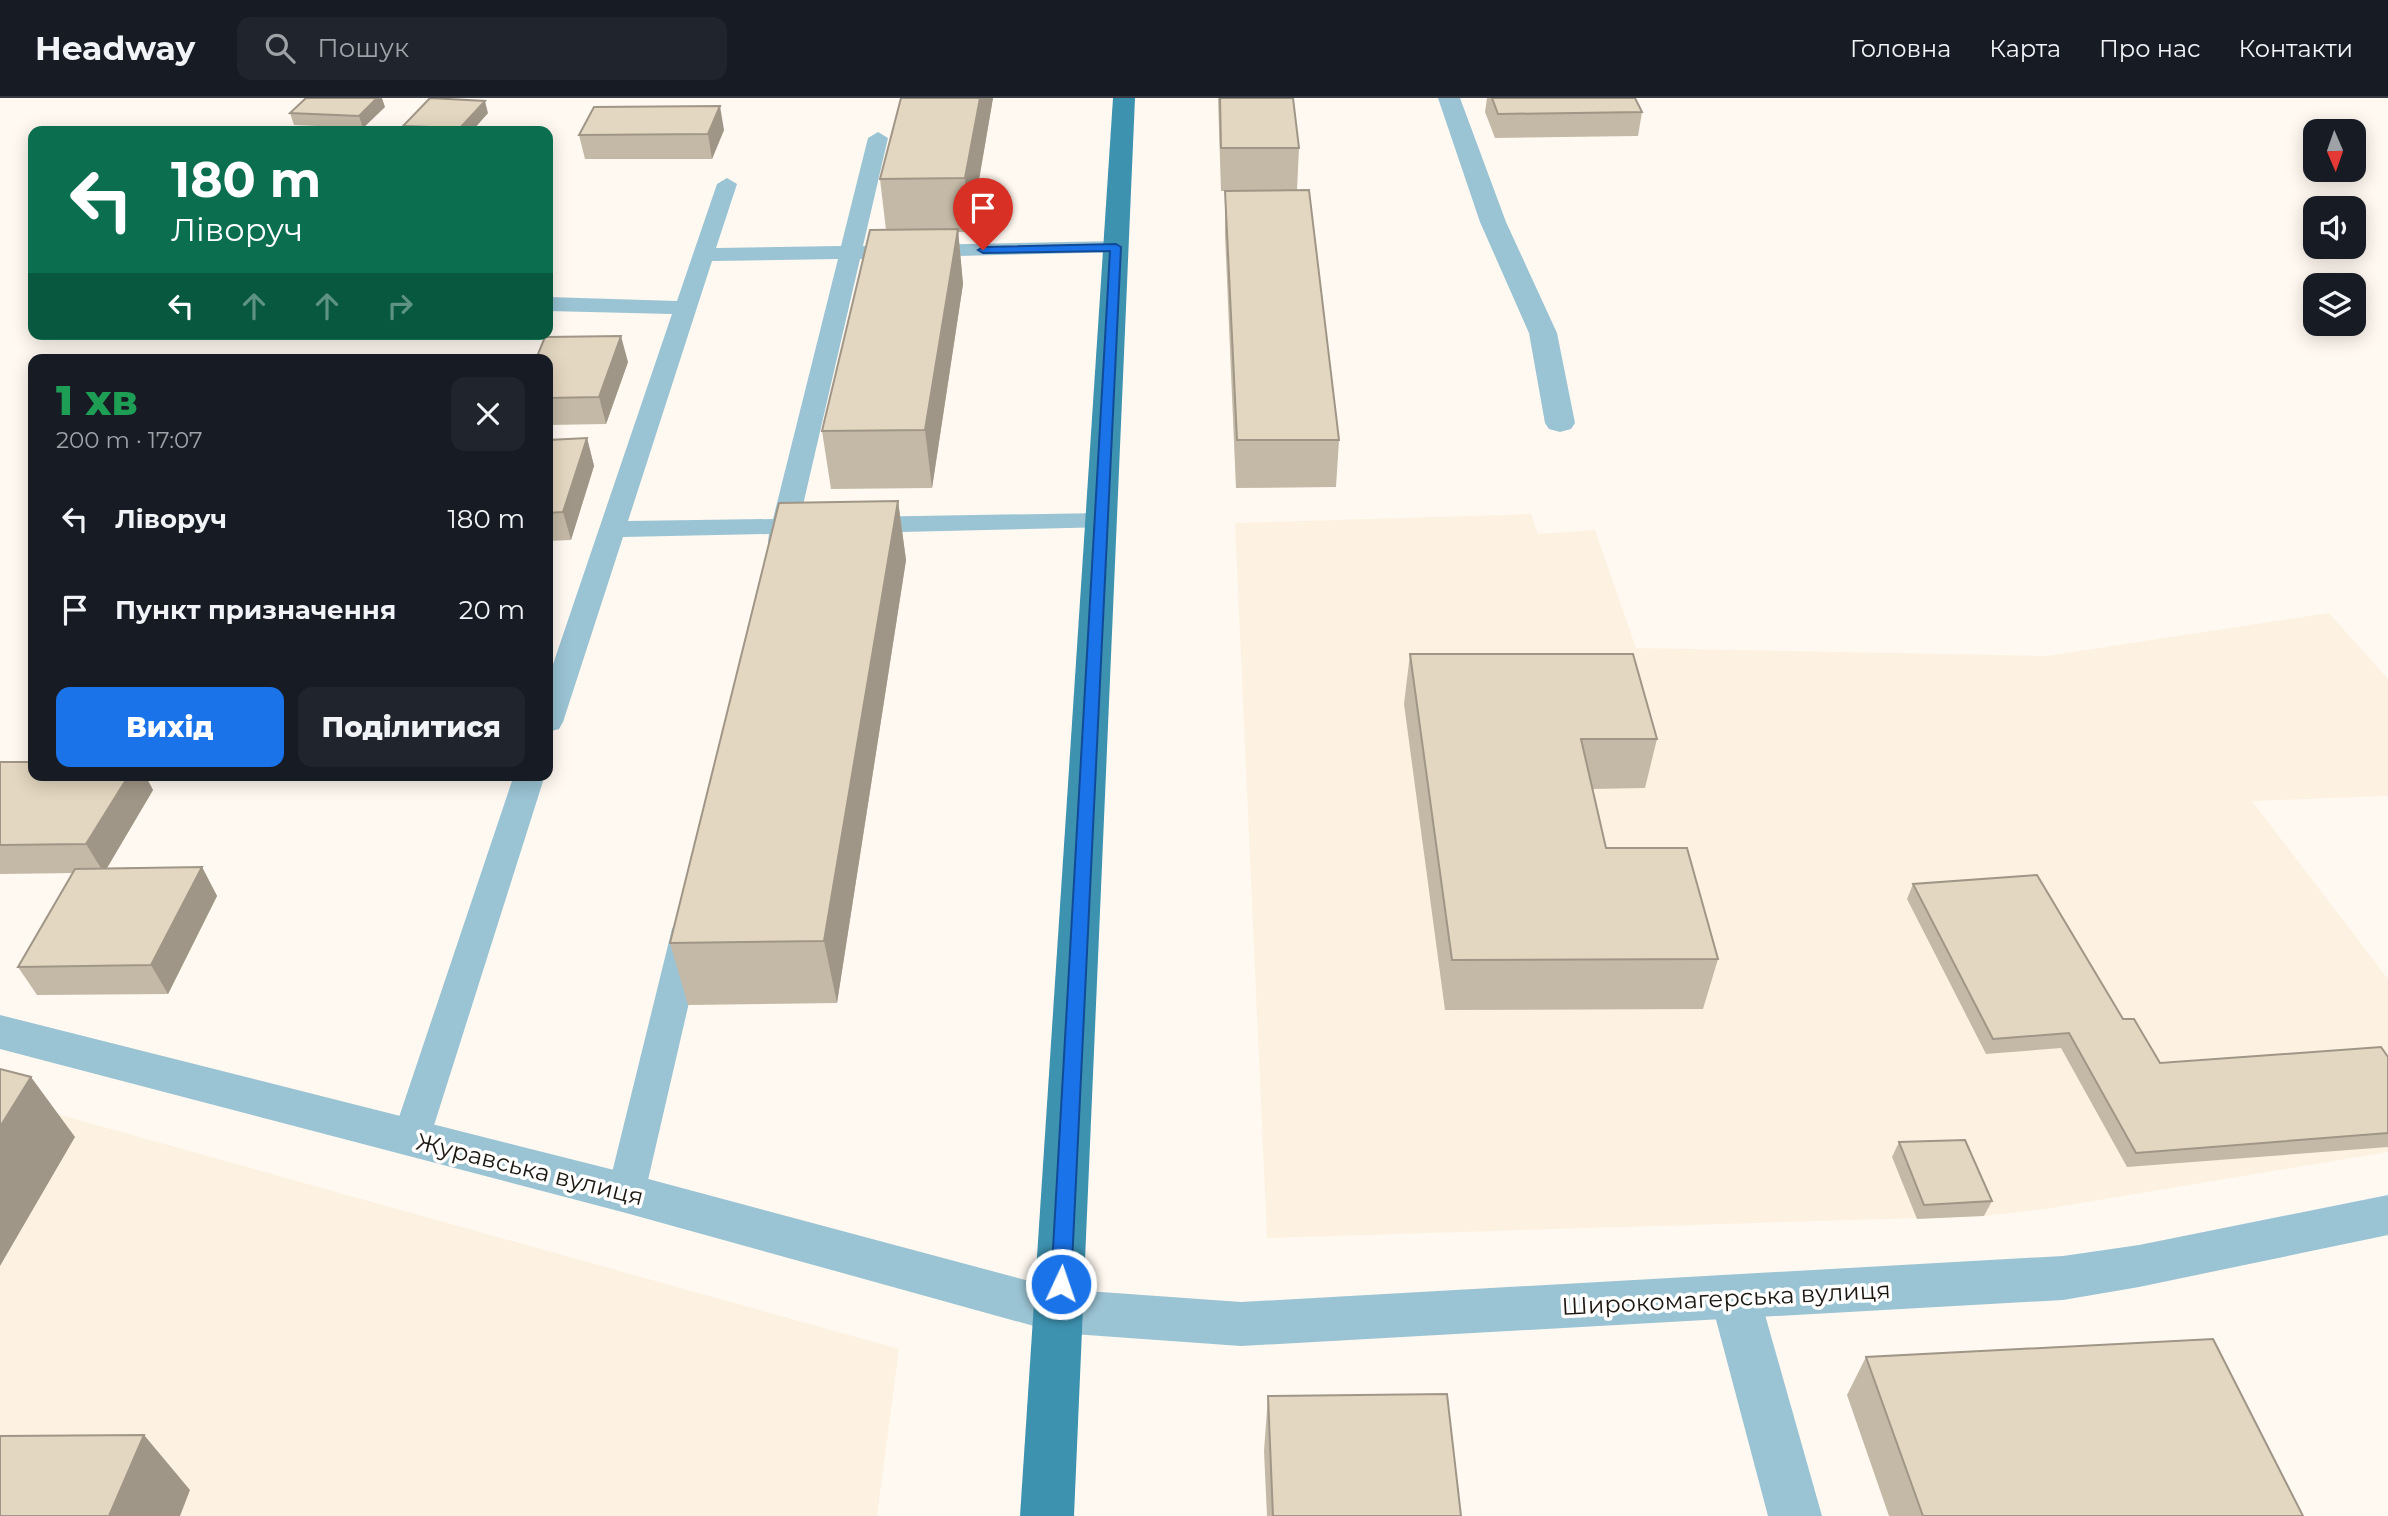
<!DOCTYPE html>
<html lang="uk">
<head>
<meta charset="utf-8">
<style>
	body { margin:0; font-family:Montserrat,sans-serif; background:#20242c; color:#f1f3f6; height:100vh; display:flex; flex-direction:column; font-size:26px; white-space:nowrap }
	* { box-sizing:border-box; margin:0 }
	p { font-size:23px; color:#9ea1a6 }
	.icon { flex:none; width:38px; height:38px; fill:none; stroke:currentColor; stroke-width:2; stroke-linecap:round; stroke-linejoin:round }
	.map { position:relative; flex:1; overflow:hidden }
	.details { position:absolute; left:28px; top:256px; width:525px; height:427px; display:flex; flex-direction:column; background:#171b24; border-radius:14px; box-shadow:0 4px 18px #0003 }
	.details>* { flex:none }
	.hud { position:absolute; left:28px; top:28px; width:525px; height:214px; border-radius:14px; box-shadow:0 4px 18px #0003; background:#0b6e4f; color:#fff; overflow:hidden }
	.needle { width:46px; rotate:178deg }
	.tools { position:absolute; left:2303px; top:21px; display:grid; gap:14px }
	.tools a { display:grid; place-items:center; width:63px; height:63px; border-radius:14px; background:#171b24; box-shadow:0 4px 18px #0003; font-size:35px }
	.pin { position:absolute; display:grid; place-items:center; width:60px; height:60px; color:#fff; margin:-72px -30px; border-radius:50% 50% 50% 0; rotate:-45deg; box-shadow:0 0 7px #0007 }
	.pin .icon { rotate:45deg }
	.me { position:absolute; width:77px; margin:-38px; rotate:3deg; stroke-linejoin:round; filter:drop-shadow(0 0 5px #0008) }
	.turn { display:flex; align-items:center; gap:24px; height:147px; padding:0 28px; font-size:32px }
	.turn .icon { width:91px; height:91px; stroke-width:2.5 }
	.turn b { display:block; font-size:49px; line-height:60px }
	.lanes { display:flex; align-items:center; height:66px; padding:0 28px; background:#0003; justify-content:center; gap:35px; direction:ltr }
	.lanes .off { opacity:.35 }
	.round { display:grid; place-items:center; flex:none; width:74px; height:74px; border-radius:14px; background:#20242c }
	.head { display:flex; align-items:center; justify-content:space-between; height:119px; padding:0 28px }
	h1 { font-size:42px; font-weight:800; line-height:52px; color:#1e9e55 }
	.cta { display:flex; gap:14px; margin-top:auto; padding:14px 28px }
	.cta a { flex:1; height:80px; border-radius:14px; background:#1a73e8; color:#fff; font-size:28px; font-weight:800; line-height:80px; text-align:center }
	.cta a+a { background:#20242c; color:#f1f3f6 }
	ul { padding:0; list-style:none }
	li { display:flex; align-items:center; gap:21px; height:91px; padding:0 28px }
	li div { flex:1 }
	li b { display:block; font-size:26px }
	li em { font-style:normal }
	header { display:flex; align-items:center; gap:42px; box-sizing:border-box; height:98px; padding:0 35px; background:#171b24; border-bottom:2px solid #363941 }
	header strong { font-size:33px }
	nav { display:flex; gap:38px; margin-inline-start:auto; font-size:24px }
	.search { width:490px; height:63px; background:#20242c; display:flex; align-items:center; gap:18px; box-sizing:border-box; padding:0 24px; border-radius:14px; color:#9ea1a6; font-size:26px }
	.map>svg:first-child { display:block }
	.built { fill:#fdf2e1 }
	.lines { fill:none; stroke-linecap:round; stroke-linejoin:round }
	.service { fill:#9ac3d3; fill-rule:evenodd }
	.pedestrian { fill:#9ac3d3; fill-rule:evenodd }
	.minor { fill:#9ac3d3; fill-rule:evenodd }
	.tertiary { fill:#9ac3d3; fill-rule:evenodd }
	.primary { fill:#3d92b0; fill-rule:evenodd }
	.wall { fill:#c4b9a6 }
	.shaded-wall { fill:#a09687 }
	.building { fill:#e4d7c1; stroke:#a09687; stroke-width:2 }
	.route { fill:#1a73e8; stroke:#114b97; stroke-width:2 }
	.labels { text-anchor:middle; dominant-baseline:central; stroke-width:7; stroke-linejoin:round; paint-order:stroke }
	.near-street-label { font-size:24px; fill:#1d1811; stroke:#fff }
</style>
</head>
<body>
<header>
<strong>Headway</strong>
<div class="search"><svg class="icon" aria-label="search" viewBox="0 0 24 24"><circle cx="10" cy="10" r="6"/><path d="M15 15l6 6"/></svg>Пошук</div>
<nav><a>Головна</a><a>Карта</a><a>Про нас</a><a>Контакти</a></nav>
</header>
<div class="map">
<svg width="2388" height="1418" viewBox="0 0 2388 1418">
	<rect width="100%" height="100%" fill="#fff9f1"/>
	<path class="built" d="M1531,416L1538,436L1595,432L1636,550L2046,558L2329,515L2388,581V698L2252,703L2388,881V1054L2045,1111L1984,1118L1267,1140L1235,425Z
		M0,1000L899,1251L877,1418H0Z"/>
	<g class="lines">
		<path class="service" d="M878,34L888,40L863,148L877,149L880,154L877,159L860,161L800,420L815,422L819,428L815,434L796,436L790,450H772L768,444L769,436L623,439L563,624L559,631L548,634V581L672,216L548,213V199L677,203L717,86L727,80L737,86L716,150L841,148L868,40ZM838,161L773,421L628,423L712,163Z
			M1116,143L1124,144L1127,149L1124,154L918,159L907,153L918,147Z
			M1101,415L1110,417L1114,423L1110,429L858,435L849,433L845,427L849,421L858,419Z
			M514,677H545L430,1040L424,1051L411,1055L398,1051L392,1040Z
			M689,818L701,822L706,831L645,1095L640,1107L626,1111L612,1107L607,1095L672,831L677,822Z"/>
		<path class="pedestrian" d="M1735,1177L1752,1184L1760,1199L1822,1418H1768L1710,1199L1718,1184Z"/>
		<path class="minor" d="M1438,0H1460L1506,124L1557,235L1575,325L1571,331L1560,334L1549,331L1545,325L1529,235L1480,124Z"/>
		<path class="tertiary" d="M0,917L626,1075L1059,1191L1241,1204L2063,1158L2139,1147L2388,1097V1137L2139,1189L2063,1202L1241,1248L1059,1235L626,1115L0,951Z"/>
		<path class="primary" d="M1113,0H1135L1074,1418H1020Z"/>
	</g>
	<path class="wall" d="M993,0L970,134H958L963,186L932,390L831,391L822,333L886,132L880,81Z
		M1218,0H1293L1299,50L1297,92L1339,342L1336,389L1236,390L1225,136V93H1221Z
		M1487,0H1635L1642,14L1638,38L1495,40L1485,14Z
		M385,9L363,30L294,27L290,15Z
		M488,15L472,33H405L403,28Z
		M724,32L712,61H585L579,37Z
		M548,261L628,264L606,326L548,327Z
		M587,340L594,368L571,442L548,443V342Z
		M898,403L906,462L837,905L688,907L670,845Z
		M1410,556L1657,641L1645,690L1592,691L1606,750L1718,861L1703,911L1445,912L1404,606Z
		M0,664L33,677H145L153,692L107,770L202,769L217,798L168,896L37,897L18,869L73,775L0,776Z
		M1913,786L2123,921L2160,965L2388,959V1049L2127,1069L2061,950L1986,956L1907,801Z
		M1899,1044L1992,1103L1984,1118L1917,1121L1892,1059Z
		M1866,1259L2303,1418H1889L1847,1297Z
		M1268,1298L1461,1418H1267L1264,1353Z"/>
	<path class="shaded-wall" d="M377,0H382L385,9L363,30L359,18Z
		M980,0H993L970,134L965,80Z
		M485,3L488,15L472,33H461L460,30Z
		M720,8L724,32L712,61L708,36Z
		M958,131L963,186L932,390L925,332Z
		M621,238L628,264L606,326L599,299Z
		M587,340L594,368L571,442L563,414Z
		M898,403L906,462L837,905L824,843Z
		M129,677H145L153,692L104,775L86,746Z
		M202,769L217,798L168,896L151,867Z
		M31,979L75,1039L0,1168V1029Z
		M144,1337L190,1392L180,1418H109Z"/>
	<path class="building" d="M306,0H377L359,18L290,15Z
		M430,0L485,3L460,30L403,28Z
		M901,0H980L965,80L880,81Z
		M1220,0H1293L1299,50H1221Z
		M1492,0H1635L1642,14L1498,16Z
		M720,8L708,36L579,37L594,9Z
		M1309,92L1339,342H1237L1225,93Z
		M958,131L925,332L822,333L870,132Z
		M621,238L599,299L548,300V261H536L545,239Z
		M587,340L563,414L548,415V342Z
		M898,403L824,843L670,845L779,405Z
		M1410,556H1633L1657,641H1581L1606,750H1687L1718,861L1452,862Z
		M0,664H33V677H129L86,746L0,747Z
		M202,769L151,867L18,869L75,771Z
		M2037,777L2123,921H2134L2160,965L2381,949L2388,959V1035L2136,1055L2069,935L1993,941L1913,786Z
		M0,971L31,979L0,1029Z
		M1965,1042L1992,1103L1924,1107L1899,1044Z
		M2213,1241L2303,1418H1923L1866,1259Z
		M1447,1296L1461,1418H1273L1268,1298Z
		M144,1337L109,1418H0V1338Z"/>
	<path class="route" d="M1116,146L1121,149L1071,1186L1068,1192L1061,1195L1054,1192L1051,1186L1110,153L983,155L978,152L983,149Z"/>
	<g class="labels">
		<g class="near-street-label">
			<text transform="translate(530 1071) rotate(14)">Журавська вулиця</text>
			<text transform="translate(1726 1200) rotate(-3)">Широкомагерська вулиця</text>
		</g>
	</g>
</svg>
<div class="tools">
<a><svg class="needle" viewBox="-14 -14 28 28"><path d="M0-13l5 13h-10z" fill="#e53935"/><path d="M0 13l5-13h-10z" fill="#9ea1a6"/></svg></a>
<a><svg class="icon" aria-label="sound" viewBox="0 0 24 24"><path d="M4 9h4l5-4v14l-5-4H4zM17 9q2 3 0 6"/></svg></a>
<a><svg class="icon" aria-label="layers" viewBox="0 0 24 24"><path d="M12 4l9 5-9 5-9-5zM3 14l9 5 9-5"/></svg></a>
</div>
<div class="pin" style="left:983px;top:152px;background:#d93025"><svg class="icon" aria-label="arrive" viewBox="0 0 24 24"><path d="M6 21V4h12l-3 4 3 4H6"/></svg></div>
<svg class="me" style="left:1061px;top:1186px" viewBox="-20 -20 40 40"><circle r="17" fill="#1a73e8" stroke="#fff" stroke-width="3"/><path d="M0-11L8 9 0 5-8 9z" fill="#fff"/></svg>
<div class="hud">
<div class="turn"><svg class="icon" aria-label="left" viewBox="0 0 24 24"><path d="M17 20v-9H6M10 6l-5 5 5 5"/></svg><div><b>180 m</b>Ліворуч</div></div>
<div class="lanes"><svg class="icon" aria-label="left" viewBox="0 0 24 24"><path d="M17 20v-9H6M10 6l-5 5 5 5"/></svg><svg class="icon off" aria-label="ahead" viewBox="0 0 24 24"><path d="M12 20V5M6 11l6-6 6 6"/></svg><svg class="icon off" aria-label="ahead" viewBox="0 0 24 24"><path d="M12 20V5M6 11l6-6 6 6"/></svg><svg class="icon off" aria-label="right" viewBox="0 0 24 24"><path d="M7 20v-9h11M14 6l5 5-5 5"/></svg></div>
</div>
<section class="details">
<div class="head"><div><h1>1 хв</h1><p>200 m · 17:07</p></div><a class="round"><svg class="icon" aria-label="close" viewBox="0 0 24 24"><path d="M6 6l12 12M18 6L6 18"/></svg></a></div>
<ul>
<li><svg class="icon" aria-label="left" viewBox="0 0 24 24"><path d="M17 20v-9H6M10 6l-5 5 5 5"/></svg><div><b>Ліворуч</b></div><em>180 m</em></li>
<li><svg class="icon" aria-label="arrive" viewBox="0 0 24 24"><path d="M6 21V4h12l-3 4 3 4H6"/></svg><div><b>Пункт призначення</b></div><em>20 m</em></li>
</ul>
<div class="cta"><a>Вихід</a><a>Поділитися</a></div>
</section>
</div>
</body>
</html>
